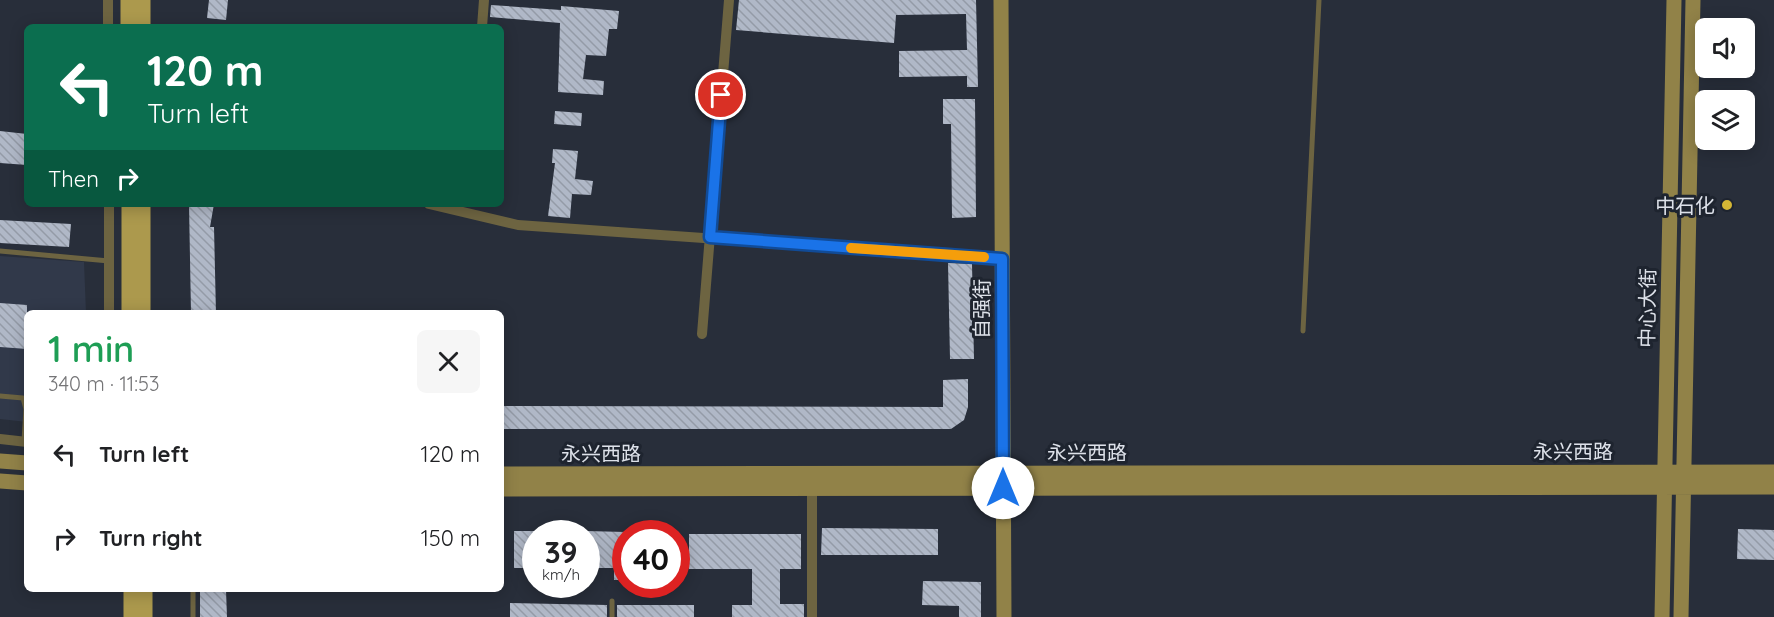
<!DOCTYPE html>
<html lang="en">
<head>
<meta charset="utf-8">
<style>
	body { margin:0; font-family:Quicksand,"Noto Sans SC",sans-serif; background:#f6f6f6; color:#202124; height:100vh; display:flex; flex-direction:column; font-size:22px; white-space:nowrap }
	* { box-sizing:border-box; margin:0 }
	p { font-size:20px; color:#757577 }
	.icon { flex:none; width:33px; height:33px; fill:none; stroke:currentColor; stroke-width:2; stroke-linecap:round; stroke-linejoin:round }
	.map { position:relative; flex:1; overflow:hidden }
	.side { position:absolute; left:24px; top:310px; width:480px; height:282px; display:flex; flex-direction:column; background:#fff; border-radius:9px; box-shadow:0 3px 15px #0003 }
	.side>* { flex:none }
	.banner { position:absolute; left:24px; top:24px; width:480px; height:183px; border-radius:9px; box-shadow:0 3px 15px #0003; background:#0b6e4f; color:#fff; overflow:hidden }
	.tools { position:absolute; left:1695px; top:18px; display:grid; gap:12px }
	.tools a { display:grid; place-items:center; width:60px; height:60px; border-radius:9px; background:#fff; box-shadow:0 3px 15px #0003; font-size:30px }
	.speed { position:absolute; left:522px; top:520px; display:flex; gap:12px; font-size:30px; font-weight:700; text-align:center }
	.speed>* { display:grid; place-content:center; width:78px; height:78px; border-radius:50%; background:#fff; box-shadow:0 3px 15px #0003; line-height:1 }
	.speed small { font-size:15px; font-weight:400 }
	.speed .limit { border:9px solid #d22; background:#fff; color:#111 }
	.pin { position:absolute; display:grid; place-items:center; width:51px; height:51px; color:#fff; margin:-26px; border:3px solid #fff; border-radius:50%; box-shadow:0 2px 6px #0007 }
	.me { position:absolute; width:66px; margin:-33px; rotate:0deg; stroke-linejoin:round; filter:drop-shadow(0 0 4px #0008) }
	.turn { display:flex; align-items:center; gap:21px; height:126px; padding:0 24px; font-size:27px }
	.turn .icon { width:78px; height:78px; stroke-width:2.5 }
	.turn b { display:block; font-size:42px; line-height:51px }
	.then { display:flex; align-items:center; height:57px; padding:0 24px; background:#0003; gap:12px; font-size:22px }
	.round { display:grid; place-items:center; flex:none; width:63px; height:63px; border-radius:9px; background:#f6f6f6 }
	.head { display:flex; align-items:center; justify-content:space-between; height:102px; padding:0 24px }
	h1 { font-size:36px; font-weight:600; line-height:45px; color:#1e9e55 }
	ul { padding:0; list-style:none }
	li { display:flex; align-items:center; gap:18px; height:84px; padding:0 24px }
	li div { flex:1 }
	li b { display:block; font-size:22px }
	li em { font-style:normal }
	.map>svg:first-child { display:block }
	.built { fill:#31394a }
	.building { fill:url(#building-back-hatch) }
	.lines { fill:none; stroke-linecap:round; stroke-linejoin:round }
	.lane { stroke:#6d6441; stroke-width:5 }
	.street { stroke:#6d6441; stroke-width:10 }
	.secondary { stroke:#918248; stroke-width:15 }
	.primary { stroke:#ac994d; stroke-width:15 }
	.route-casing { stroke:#114b97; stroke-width:15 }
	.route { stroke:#1a73e8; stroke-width:10 }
	.slow { stroke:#f59e0b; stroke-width:10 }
	.poi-dot { fill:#d4b635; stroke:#1e242f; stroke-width:2 }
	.labels { text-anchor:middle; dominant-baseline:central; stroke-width:6; stroke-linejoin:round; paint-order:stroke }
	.poi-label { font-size:20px; fill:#dde1e9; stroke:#1e242f; text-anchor:end }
	.street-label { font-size:20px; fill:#dde1e9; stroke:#1e242f }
</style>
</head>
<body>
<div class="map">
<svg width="1774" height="617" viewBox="0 0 1774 617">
	<defs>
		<pattern id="building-back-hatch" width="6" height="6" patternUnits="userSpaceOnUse" patternTransform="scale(1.5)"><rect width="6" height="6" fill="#b0b8c7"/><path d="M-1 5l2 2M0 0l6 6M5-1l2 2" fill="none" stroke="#949ba7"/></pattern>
	</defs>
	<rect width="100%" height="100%" fill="#282e3a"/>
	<path class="built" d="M0,256L84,262L86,313L27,314V422L0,419Z"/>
	<path class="building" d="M209,0H228L226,20L207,18Z
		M739,0H976L978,87H967V76L899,77V51L967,50L966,14L896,15L894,43L736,30Z
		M491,5L561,10V6L619,11L617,29H609L606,56L586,55L583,79L604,81L603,95L558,92L560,23L490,17Z
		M943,99H975L976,217L952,218L951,124H943Z
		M555,111L582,113L581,126L554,124Z
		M0,131L27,134V165L0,163Z
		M553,149L578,151L575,179L593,181L591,195L572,194L570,218L548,216L555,163H552Z
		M189,204H214L210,227H214L216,314H191Z
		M0,220L71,224L69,247L0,243Z
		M948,263L972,264L974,359H950Z
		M0,303L27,305V349L0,347Z
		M968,379V407L964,420L951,429H501V406L943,407V380Z
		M822,528L938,529V555H821Z
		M1738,529L1774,530V560L1737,559Z
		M514,531H536V568H514Z
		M586,531L626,532V580H614V568H586Z
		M689,534H801V569H780V604H804V617H732V605H752V569H689Z
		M923,581L981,582V617H959V606L922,605Z
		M200,590H226L227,617H200Z
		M510,603L607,605V617H510Z
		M617,605H694V617H617Z"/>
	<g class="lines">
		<path class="lane" d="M0,251L109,261
			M1303,331L1319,0
			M0,396L23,398L26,409L24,441
			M193,590V617
			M612,601V617"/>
		<path class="street" d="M108,0V27
			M482,27L484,0
			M109,204V314
			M429,204L518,225L1002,259
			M702,334L729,0
			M0,439L27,442
			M812,488V617"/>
		<path class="secondary" d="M1001,0L1004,617
			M0,461L27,463
			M501,474L1774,472
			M0,481L27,483
			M501,489L1774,487
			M1662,617L1674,0
			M1681,617L1693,0"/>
		<path class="primary" d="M128,0V27
			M143,0V27
			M129,204V314
			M143,204V314
			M131,590V617
			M145,590V617"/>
	</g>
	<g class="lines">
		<g class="route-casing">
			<path id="route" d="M721,95L710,237L1002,259L1003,488"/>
		</g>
		<use href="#route" class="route"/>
		<path class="slow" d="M851,248L984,257"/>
	</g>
	<circle class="poi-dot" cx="1727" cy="205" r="6"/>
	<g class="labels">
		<g class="poi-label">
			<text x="1715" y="205">中石化</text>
		</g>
		<g class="street-label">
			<text transform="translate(1647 308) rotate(-89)">中心大街</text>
			<text transform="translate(981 309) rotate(-90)">自强街</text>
			<text x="1573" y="451">永兴西路</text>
			<text x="1087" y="452">永兴西路</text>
			<text x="601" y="453">永兴西路</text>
		</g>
	</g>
</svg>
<div class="tools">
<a><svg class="icon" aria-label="sound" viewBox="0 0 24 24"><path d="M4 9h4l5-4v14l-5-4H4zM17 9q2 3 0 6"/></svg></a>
<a><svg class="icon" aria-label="layers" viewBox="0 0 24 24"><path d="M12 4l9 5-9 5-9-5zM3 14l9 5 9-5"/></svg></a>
</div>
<div class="speed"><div>39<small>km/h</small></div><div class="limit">40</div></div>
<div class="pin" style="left:721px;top:95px;background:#d93025"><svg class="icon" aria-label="arrive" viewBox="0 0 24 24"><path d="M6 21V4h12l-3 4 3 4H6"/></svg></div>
<svg class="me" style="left:1003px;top:488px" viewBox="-20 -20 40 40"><circle r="19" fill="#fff"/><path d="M0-13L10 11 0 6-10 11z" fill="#1a73e8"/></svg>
<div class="banner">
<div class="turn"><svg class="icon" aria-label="left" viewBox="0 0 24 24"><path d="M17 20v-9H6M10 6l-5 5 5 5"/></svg><div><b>120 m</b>Turn left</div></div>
<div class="then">Then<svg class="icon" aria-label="right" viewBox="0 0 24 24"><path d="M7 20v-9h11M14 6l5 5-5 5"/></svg></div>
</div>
<section class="side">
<div class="head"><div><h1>1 min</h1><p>340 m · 11:53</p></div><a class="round"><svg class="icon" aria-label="close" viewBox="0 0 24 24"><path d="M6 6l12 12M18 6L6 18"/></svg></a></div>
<ul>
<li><svg class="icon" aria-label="left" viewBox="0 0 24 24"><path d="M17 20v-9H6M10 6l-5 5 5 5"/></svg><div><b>Turn left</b></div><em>120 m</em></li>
<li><svg class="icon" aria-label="right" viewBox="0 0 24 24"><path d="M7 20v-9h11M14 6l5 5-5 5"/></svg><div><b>Turn right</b></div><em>150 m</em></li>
</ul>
</section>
</div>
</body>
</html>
